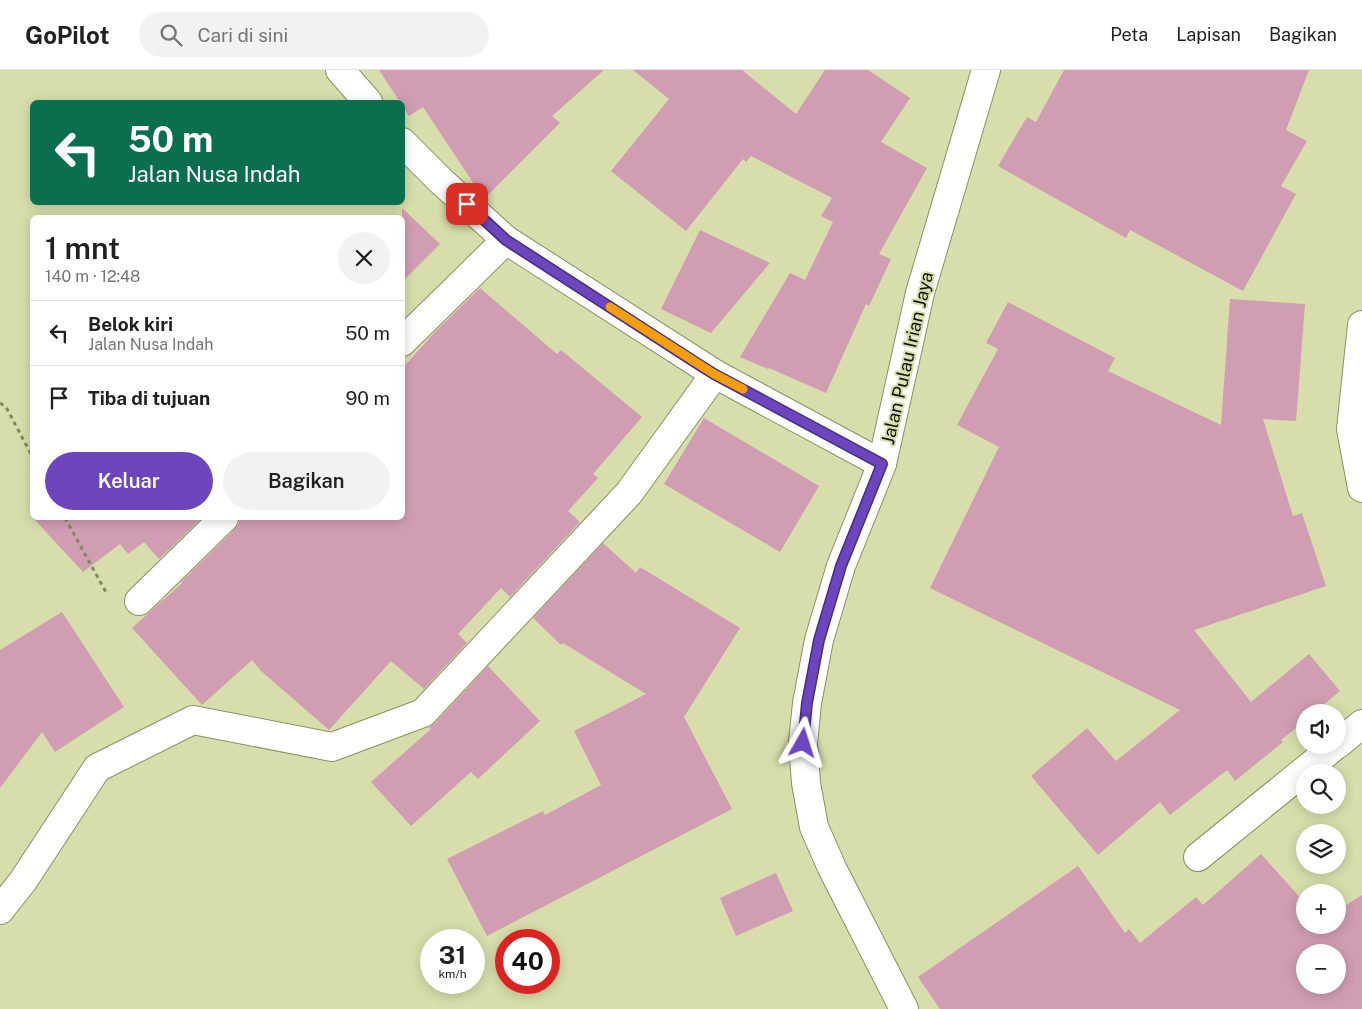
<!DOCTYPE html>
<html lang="id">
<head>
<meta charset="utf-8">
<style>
	body { margin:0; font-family:"Public Sans",sans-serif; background:#f2f2f2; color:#202124; height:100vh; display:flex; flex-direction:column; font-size:19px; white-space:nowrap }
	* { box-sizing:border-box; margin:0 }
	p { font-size:16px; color:#757577 }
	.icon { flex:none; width:28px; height:28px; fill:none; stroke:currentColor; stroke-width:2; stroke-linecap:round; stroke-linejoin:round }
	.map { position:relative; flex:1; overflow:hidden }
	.drawer { position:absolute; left:30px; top:145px; width:375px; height:305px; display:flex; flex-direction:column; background:#fff; border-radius:8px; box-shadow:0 2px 12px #0003 }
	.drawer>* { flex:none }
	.banner { position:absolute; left:30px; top:30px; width:375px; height:105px; border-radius:8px; box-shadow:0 2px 12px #0003; background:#0b6e4f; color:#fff; overflow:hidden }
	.buttons { position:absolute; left:1296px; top:634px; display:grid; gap:10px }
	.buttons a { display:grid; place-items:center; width:50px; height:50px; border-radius:50%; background:#fff; box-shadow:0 2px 12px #0003; font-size:25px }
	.speed { position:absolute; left:420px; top:859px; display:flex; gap:10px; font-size:25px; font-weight:700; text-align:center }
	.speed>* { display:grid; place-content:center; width:65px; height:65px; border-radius:50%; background:#fff; box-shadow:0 2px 12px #0003; line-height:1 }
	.speed small { font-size:12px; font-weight:400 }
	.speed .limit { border:8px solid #d22; background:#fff; color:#111 }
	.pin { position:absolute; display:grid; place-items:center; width:42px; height:42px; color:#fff; margin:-21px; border-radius:10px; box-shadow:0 2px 8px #0006 }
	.me { position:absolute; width:55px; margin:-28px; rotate:6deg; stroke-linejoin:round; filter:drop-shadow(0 0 4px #0008) }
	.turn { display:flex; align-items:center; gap:18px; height:105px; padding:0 15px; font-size:22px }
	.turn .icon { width:65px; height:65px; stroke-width:2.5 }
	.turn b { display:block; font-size:35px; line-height:42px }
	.round { display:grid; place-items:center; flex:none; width:52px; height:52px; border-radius:26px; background:#f2f2f2 }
	.headline { display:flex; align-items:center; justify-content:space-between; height:85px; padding:0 15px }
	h1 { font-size:30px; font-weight:600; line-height:38px }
	.cta { display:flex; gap:10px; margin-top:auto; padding:10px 15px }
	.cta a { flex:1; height:58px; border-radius:30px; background:#6d46bf; color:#fff; font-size:20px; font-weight:600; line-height:58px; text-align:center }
	.cta a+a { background:#f2f2f2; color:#202124 }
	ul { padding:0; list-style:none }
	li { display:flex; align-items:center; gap:15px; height:65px; padding:0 15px; border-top:1px solid #e0e0e0 }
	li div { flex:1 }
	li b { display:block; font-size:19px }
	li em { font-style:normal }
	header { display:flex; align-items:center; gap:30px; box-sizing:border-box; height:70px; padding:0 25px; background:#fff; border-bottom:1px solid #e0e0e0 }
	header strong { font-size:24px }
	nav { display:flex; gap:28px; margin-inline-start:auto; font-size:18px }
	.search { width:350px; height:45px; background:#f2f2f2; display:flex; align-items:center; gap:12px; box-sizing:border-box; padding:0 18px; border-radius:28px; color:#757577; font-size:19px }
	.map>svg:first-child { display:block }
	.building { fill:#d19db2; fill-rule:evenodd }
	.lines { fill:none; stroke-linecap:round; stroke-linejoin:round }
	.minor-casing { stroke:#8c9161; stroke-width:30 }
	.tertiary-casing { stroke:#8c9161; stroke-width:30 }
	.path { stroke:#838864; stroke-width:3; stroke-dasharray:4 4; stroke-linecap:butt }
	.minor { stroke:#fff; stroke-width:28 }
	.tertiary { stroke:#fff; stroke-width:28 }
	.route-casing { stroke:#472e7c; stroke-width:12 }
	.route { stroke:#6d46bf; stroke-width:9 }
	.slow { stroke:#f59e0b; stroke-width:9 }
	.labels { text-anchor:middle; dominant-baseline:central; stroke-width:4; stroke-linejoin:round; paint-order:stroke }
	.street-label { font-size:18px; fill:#0e1001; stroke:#d7deab }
</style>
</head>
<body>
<header>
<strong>GoPilot</strong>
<div class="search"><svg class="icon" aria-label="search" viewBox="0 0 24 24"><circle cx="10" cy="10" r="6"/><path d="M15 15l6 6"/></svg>Cari di sini</div>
<nav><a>Peta</a><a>Lapisan</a><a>Bagikan</a></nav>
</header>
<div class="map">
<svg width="1362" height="939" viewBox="0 0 1362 939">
	<rect width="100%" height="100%" fill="#d7deab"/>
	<path class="building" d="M379,0H604L552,46L560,53L484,129L423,37L409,46L402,36V32H400Z
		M633,0H742L796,44L825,0H868L910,28L881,72L927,98L879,184L891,189L869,236L866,234L826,323L769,298L768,299L740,287L790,203L805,210L833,152L821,146L832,128L751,86L746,92L743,89L686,161L611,101L669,29Z
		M1064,0H1309L1286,60L1307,71L1281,116L1296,124L1243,221L1130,160L1126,168L998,96L1027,47L1036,52Z
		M402,138L440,174L402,212Z
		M700,160L770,193L711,263L661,239Z
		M480,218L557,284L561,280L642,347L593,404L598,408L568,441L580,452L510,527L501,518L458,564L467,573L424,619L391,591L329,660L260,600L252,590L202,635L132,558L182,513L181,512L235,459L239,453V448H402V299L434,263Z
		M1230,229L1305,234L1296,351L1263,349L1293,446L1302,443L1326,516L1194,560L1251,632L1309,584L1340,621L1315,642H1305V651L1281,670L1283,672L1235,711L1227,700L1170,745L1160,732L1098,785L1031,706L1087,658L1116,691L1180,640L930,518L999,377L957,355L998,279L986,273L1008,232L1115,288L1108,301L1221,355Z
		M704,348L819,416L780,482L664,414Z
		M33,448H202L159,489L144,472L128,484L120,474L83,502Z
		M603,473L636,503L640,497L740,558L684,647L732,739L487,866L447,789L543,741L545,745L601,715L574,661L646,624L563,573L561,575L533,548Z
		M62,542L124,637L55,682L42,662L0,718V580Z
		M488,596L540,651L478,709L471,702L411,756L371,712L431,659L429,657L434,654Z
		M1261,784L1305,833V855H1338V840L1362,825V939H940L918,907L1078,796L1125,863L1129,859L1140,873L1196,827L1203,835ZM1305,882H1338V915H1305Z
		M776,803L793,841L736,866L720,828Z"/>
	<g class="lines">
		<g class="minor-casing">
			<path id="minor" d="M340,0L368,32
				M402,72L441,111L506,170L715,304L882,394
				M1362,255L1351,359L1362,418
				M402,272L506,170
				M139,531L224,448
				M1338,674L1362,654
				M1198,787L1336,675
				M0,840L23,811L97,698L193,650L332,677L423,643L629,423L715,304"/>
		</g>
		<g class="tertiary-casing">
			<path id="tertiary" d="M904,939L832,798L814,757L806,713L803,673L807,633L819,570L841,496L882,394L920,223L986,0"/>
		</g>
		<path class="path" d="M0,333L6,337L32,386
			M65,448L107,524"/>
		<use href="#minor" class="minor"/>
		<use href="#tertiary" class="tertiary"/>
	</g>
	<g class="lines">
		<g class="route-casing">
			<path id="route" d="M467,134L506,170L698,294L714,304L882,394L841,496L819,570L807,633L803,673"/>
		</g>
		<use href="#route" class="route"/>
		<path class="slow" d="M610,237L714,304L743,319"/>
	</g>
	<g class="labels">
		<g class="street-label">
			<text transform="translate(907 288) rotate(-77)">Jalan Pulau Irian Jaya</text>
		</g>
	</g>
</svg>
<div class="buttons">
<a><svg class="icon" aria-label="sound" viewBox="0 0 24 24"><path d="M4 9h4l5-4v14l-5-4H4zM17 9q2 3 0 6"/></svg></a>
<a><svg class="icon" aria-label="search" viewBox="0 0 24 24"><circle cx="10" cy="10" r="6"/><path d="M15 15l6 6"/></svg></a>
<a><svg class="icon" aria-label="layers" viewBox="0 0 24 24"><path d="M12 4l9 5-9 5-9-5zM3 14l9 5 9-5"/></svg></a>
<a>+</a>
<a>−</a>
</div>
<div class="speed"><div>31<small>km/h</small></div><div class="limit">40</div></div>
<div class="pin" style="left:467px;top:134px;background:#d93025"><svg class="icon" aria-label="arrive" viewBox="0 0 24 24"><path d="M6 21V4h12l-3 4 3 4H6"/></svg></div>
<svg class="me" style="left:803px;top:673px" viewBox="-20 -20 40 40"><path d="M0-17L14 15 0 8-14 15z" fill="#6d46bf" stroke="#fff" stroke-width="4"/></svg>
<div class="banner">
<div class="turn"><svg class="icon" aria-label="left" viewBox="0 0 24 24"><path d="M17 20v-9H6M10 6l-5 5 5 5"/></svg><div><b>50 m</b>Jalan Nusa Indah</div></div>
</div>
<section class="drawer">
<div class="headline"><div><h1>1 mnt</h1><p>140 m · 12:48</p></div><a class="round"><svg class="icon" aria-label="close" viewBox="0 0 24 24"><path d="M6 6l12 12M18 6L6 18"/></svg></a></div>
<ul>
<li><svg class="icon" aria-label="left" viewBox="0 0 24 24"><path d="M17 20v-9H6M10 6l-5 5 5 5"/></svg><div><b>Belok kiri</b><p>Jalan Nusa Indah</p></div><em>50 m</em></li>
<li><svg class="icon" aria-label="arrive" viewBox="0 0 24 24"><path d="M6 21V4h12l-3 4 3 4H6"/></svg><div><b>Tiba di tujuan</b></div><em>90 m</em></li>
</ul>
<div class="cta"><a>Keluar</a><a>Bagikan</a></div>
</section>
</div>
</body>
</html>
